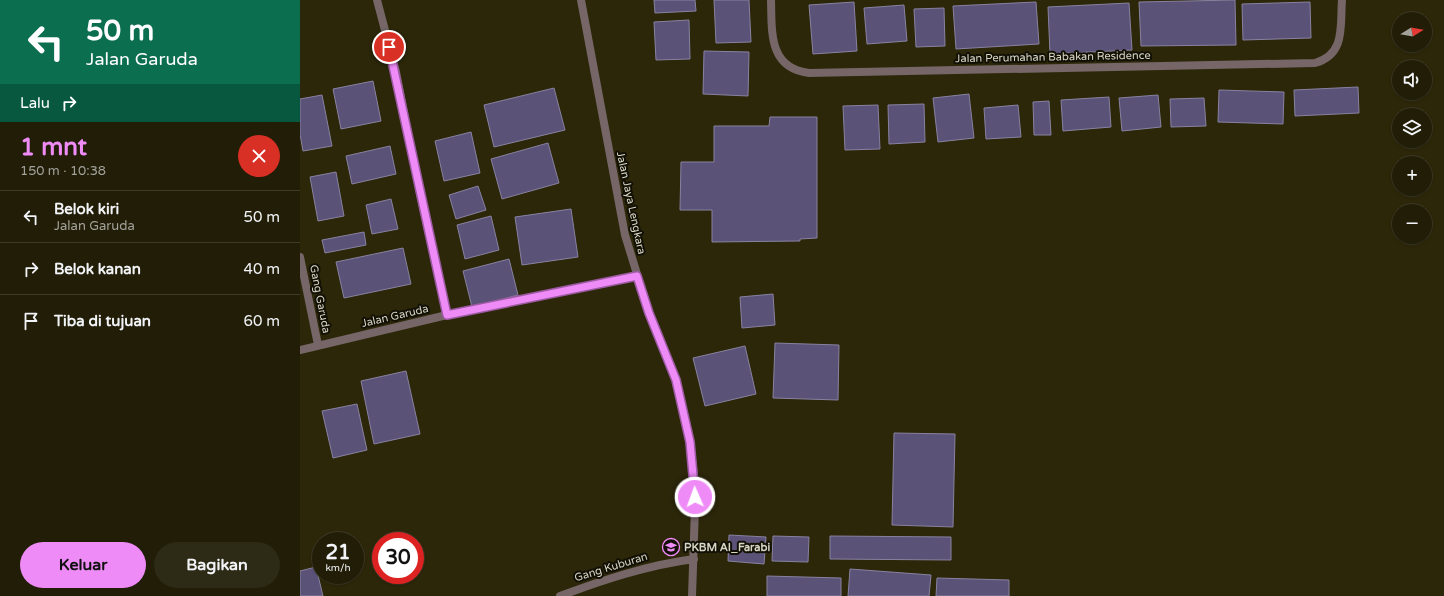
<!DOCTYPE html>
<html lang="id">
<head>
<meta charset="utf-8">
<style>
	body { margin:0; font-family:"Varela Round",sans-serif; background:#2d2a15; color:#f1f3f6; height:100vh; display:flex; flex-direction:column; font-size:15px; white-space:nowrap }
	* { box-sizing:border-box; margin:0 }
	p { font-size:13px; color:#a2a29b }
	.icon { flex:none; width:22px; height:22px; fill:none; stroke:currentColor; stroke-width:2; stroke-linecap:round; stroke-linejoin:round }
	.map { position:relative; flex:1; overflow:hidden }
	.side { display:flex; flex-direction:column; background:#211d07; width:300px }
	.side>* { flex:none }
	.top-card { background:#0b6e4f; color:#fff; overflow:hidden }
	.needle { width:26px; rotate:79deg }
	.controls { position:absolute; left:1092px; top:12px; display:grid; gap:8px }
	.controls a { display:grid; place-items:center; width:40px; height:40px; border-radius:50%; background:#211d07; box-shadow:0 1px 3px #0004,0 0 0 1px #3e3b28; font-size:20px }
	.speed { position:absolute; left:12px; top:532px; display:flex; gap:8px; font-size:20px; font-weight:700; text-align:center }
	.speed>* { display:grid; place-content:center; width:52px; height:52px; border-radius:50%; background:#211d07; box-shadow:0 1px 3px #0004,0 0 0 1px #3e3b28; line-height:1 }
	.speed small { font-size:10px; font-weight:400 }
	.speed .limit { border:6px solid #d22; background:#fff; color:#111 }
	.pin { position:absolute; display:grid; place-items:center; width:34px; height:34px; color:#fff; margin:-17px; border:2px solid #fff; border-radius:50%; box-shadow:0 1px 4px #0007 }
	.me { position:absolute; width:44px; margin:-22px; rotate:358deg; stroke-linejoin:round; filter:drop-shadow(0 0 3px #0008) }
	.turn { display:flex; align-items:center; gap:14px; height:84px; padding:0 20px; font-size:18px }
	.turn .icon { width:52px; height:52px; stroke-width:2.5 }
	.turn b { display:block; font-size:28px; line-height:34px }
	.then { display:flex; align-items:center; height:38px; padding:0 20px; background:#0003; gap:8px; font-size:15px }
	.round { display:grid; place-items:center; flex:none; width:42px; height:42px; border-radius:21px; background:#2d2a15 }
	.overview { display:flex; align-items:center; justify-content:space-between; height:68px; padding:0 20px }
	h1 { font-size:24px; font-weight:700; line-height:30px; color:#ef8bf7 }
	.cta { display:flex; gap:8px; margin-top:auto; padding:8px 20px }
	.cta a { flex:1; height:46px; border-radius:24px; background:#ef8bf7; color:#111; font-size:16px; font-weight:700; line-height:46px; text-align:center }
	.cta a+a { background:#2d2a15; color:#f1f3f6 }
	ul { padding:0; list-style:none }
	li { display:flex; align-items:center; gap:12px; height:52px; padding:0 20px; border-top:1px solid #3e3b28 }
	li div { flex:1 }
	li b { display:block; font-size:15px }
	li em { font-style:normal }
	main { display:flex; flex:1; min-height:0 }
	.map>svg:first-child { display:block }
	.building { fill:#5b5377; stroke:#8882a1 }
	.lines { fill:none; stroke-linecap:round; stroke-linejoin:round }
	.minor { stroke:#766667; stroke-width:8 }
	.route-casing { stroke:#9b5aa1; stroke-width:10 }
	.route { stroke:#ef8bf7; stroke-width:7 }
	.labels { text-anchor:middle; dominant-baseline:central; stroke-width:4; stroke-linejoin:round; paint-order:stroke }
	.street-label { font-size:11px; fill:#d7d5c4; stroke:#121005 }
	.poi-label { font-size:11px; font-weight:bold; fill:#d7d5c4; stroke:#121005; text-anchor:start }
</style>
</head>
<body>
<main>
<section class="side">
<div class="top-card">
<div class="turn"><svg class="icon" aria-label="left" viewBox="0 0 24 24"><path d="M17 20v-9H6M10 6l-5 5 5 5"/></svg><div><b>50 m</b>Jalan Garuda</div></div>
<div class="then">Lalu<svg class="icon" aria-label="right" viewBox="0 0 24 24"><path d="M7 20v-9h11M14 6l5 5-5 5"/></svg></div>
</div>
<div class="overview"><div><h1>1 mnt</h1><p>150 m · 10:38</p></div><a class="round" style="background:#d93025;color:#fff"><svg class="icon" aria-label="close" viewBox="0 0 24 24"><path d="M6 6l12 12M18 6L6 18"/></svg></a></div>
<ul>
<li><svg class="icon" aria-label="left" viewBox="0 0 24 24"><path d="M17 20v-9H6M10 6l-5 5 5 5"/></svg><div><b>Belok kiri</b><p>Jalan Garuda</p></div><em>50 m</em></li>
<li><svg class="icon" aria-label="right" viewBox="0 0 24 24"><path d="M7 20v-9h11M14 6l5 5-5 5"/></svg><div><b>Belok kanan</b></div><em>40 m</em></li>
<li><svg class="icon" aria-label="arrive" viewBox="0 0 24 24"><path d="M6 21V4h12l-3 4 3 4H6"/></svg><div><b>Tiba di tujuan</b></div><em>60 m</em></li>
</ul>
<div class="cta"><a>Keluar</a><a>Bagikan</a></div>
</section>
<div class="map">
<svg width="1144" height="596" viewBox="0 0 1144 596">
	<rect width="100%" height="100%" fill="#2c2709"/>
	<path class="building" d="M354,0H395L396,11L355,13Z
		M414,0H449L451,42L416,43Z
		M935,0L936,45L841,46L839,2Z
		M554,2L557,51L513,54L509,5Z
		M736,2L739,44L656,49L653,6Z
		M1010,2L1011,38L943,40L942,4Z
		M829,3L832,50L750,54L748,7Z
		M604,5L607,41L567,44L564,8Z
		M644,8L645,46L616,47L614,9Z
		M389,20L390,59L356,60L354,22Z
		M404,51L449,52L448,96L403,94Z
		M73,81L81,121L41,129L33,89Z
		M1058,87L1059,113L995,116L994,90Z
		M254,88L265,130L194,147L184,105Z
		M919,90L984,92L983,124L918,122Z
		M669,94L674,138L638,142L633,98Z
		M22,95L32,146L3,151L0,134V99Z
		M858,95L861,127L822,131L819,98Z
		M809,97L811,127L763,131L761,100Z
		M904,98L906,126L871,127L870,99Z
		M749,101L751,135H734L733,102Z
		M624,104L625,142L589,144L588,105Z
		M578,105L580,149L545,150L543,106Z
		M718,105L721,137L686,139L684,108Z
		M470,117H517V238L500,239V241L412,242V210H380L381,162H414V126H469Z
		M171,132L180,173L144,181L135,141Z
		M248,143L259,183L202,199L191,159Z
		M90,146L96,174L52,184L46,156Z
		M36,172L44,216L18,221L10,177Z
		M178,186L186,210L156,219L149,195Z
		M91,199L98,229L72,234L66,205Z
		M271,209L278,257L222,265L215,217Z
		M191,216L199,250L165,259L157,225Z
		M64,232L66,245L25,253L22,240Z
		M103,248L111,284L44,298L36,262Z
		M209,259L218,295L172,307L163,271Z
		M473,294L475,325L442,328L440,297Z
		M475,343L539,345L538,400L473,398Z
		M445,346L456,394L405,406L393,358Z
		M106,371L120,434L74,444L61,381Z
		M57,404L67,450L33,458L22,411Z
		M594,433L655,434L653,527L592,525Z
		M429,535L466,537L464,564L428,561Z
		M473,536L509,537L508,562L472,561Z
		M530,536L651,537V560L530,559Z
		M16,567L23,596H0V571Z
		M550,569L631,575L629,596H548Z
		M467,576L541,578V596H467Z
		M637,578L709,580V596H636Z"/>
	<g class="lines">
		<path class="minor" d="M77,0L96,72L120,194L147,315
			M281,0L325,235L349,313L376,380L390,442L394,475L395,508L392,596
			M471,0C472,31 468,68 509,73L1015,63C1046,54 1040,26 1042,0
			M0,257L18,345
			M0,350L147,315L337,276
			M260,596C303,580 348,565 394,559"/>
	</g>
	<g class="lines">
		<g class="route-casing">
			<path id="route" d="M89,47L147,315L337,276L349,313L376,380L390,442L395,497"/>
		</g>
		<use href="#route" class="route"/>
	</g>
	<defs>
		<g id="school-ring" transform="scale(0.9)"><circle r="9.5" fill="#121005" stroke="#ef8bf7" stroke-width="1.5"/><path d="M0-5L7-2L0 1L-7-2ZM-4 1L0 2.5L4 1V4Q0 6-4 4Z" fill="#ef8bf7"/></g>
	</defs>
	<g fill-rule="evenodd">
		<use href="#school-ring" x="371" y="547"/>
	</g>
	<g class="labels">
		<g class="street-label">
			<text transform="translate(753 57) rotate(-1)">Jalan Perumahan Babakan Residence</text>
			<text transform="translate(331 203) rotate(78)">Jalan Jaya Lengkara</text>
			<text transform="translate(20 299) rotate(79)">Gang Garuda</text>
			<text transform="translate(95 316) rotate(-13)">Jalan Garuda</text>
			<text transform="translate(311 567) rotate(-17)">Gang Kuburan</text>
		</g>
		<g class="poi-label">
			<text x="384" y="547">PKBM Al_Farabi</text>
		</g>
	</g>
</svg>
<div class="controls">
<a><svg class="needle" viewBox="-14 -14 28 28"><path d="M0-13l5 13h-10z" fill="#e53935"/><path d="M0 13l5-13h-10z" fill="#a2a29b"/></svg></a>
<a><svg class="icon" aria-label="sound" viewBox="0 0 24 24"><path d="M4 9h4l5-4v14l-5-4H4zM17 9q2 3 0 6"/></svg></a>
<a><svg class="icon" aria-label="layers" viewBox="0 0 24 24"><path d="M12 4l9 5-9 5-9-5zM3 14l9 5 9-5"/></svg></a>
<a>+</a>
<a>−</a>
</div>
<div class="speed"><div>21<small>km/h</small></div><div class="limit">30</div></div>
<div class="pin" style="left:89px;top:47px;background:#d93025"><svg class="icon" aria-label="arrive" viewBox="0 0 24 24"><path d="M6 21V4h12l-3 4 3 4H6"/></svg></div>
<svg class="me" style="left:395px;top:497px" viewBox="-20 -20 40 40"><circle r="17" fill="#ef8bf7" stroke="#fff" stroke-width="3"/><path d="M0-11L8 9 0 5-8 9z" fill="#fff"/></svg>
</div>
</main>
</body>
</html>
